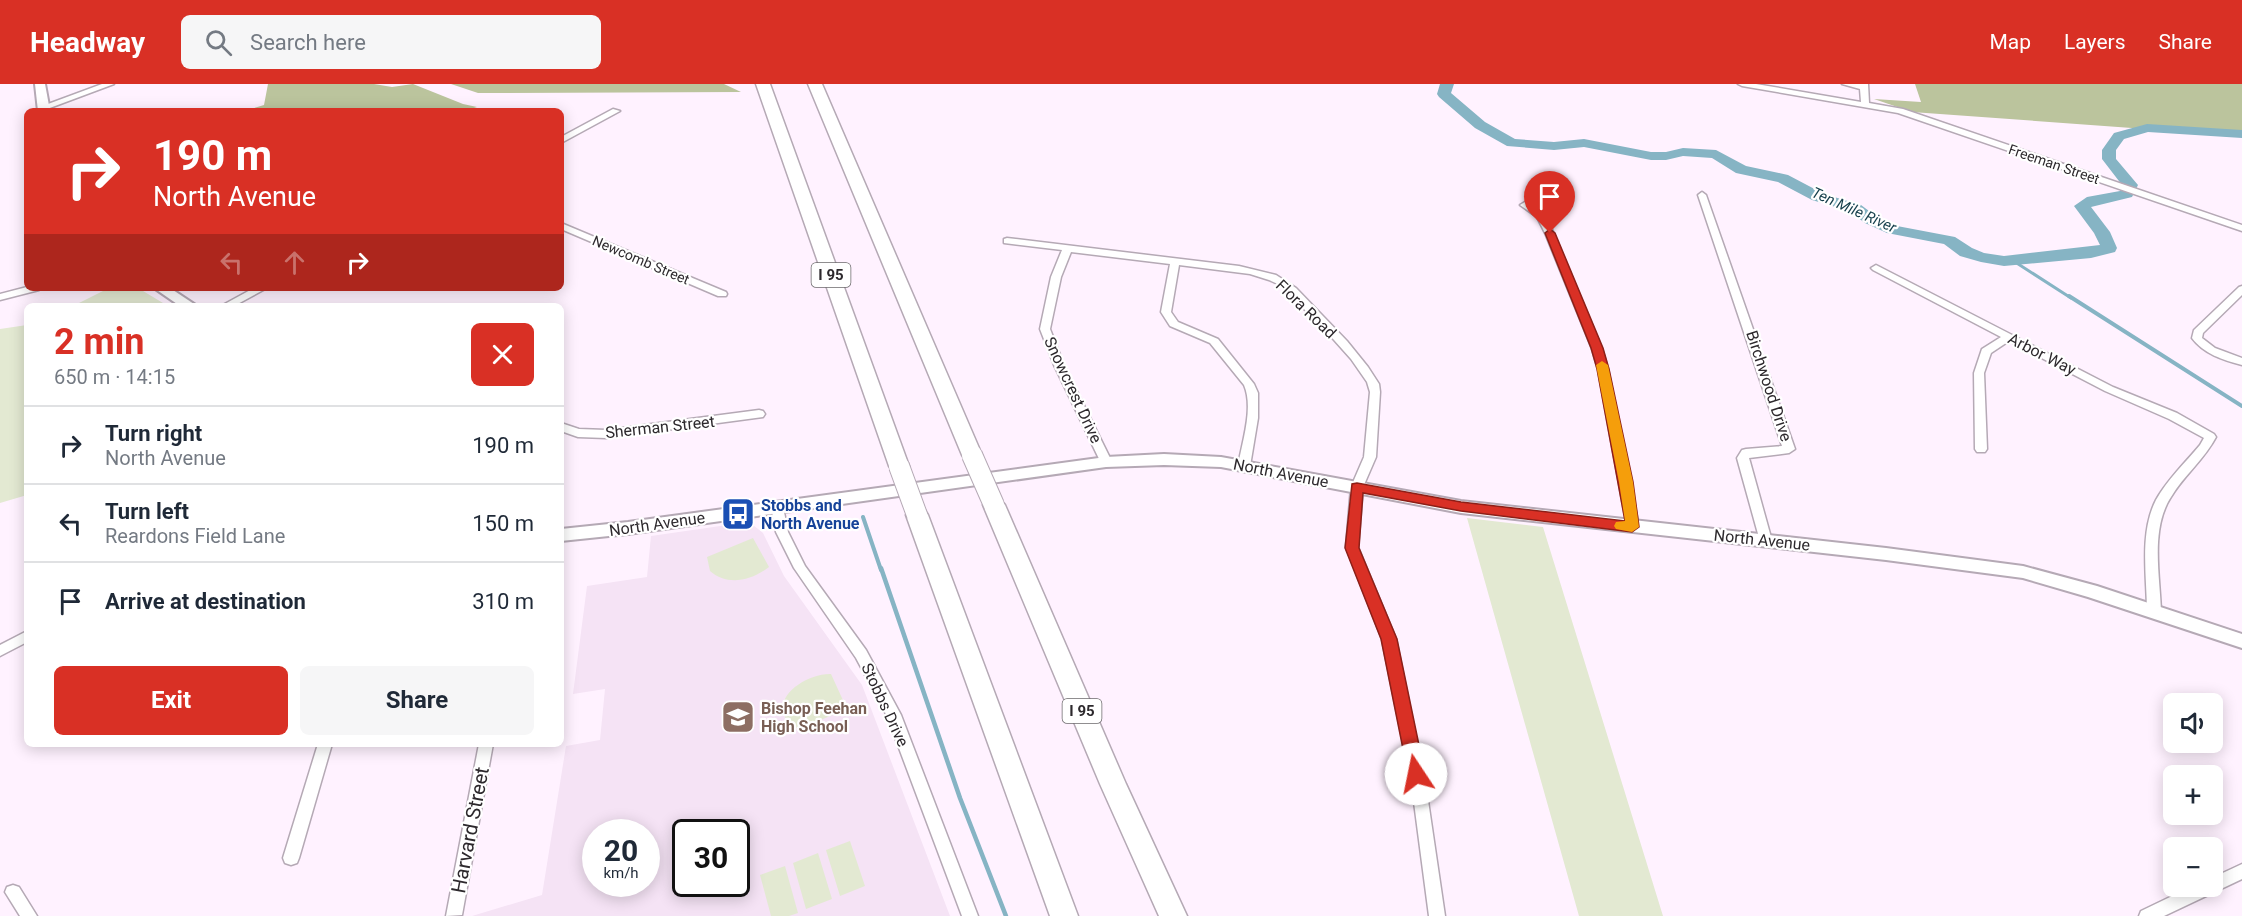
<!DOCTYPE html>
<html lang="en">
<head>
<meta charset="utf-8">
<style>
	body { margin:0; font-family:Roboto,sans-serif; background:#f6f6f7; color:#1f2937; height:100vh; display:flex; flex-direction:column; font-size:22px; white-space:nowrap }
	* { box-sizing:border-box; margin:0 }
	p { font-size:20px; color:#747a83 }
	.icon { flex:none; width:33px; height:33px; fill:none; stroke:currentColor; stroke-width:2; stroke-linecap:round; stroke-linejoin:round }
	.map { position:relative; flex:1; overflow:hidden }
	.sheet { position:absolute; left:24px; top:219px; width:540px; height:444px; display:flex; flex-direction:column; background:#fff; border-radius:9px; box-shadow:0 3px 15px #0003 }
	.sheet>* { flex:none }
	.top-card { position:absolute; left:24px; top:24px; width:540px; height:183px; border-radius:9px; box-shadow:0 3px 15px #0003; background:#d93025; color:#fff; overflow:hidden }
	.buttons { position:absolute; left:2163px; top:609px; display:grid; gap:12px }
	.buttons a { display:grid; place-items:center; width:60px; height:60px; border-radius:9px; background:#fff; box-shadow:0 3px 15px #0003; font-size:30px }
	.speed { position:absolute; left:582px; top:735px; display:flex; gap:12px; font-size:30px; font-weight:700; text-align:center }
	.speed>* { display:grid; place-content:center; width:78px; height:78px; border-radius:50%; background:#fff; box-shadow:0 3px 15px #0003; line-height:1 }
	.speed small { font-size:15px; font-weight:400 }
	.speed .limit { border:3px solid #111; border-radius:9px; background:#fff; color:#111 }
	.pin { position:absolute; display:grid; place-items:center; width:51px; height:51px; color:#fff; margin:-62px -26px; border-radius:50% 50% 50% 0; rotate:-45deg; box-shadow:0 0 6px #0007 }
	.pin .icon { rotate:45deg }
	.me { position:absolute; width:66px; margin:-33px; rotate:349deg; stroke-linejoin:round; filter:drop-shadow(0 0 4px #0008) }
	.turn { display:flex; align-items:center; gap:21px; height:126px; padding:0 30px; font-size:27px }
	.turn .icon { width:78px; height:78px; stroke-width:2.5 }
	.turn b { display:block; font-size:42px; line-height:51px }
	.lanes { display:flex; align-items:center; height:57px; padding:0 30px; background:#0003; justify-content:center; gap:30px; direction:ltr }
	.lanes .off { opacity:.35 }
	.round { display:grid; place-items:center; flex:none; width:63px; height:63px; border-radius:9px; background:#f6f6f7 }
	.summary { display:flex; align-items:center; justify-content:space-between; height:102px; padding:0 30px }
	h1 { font-size:36px; font-weight:700; line-height:45px; color:#d93025 }
	.primary-button { display:flex; gap:12px; margin-top:auto; padding:12px 30px }
	.primary-button a { flex:1; height:69px; border-radius:9px; background:#d93025; color:#fff; font-size:24px; font-weight:700; line-height:69px; text-align:center }
	.primary-button a+a { background:#f6f6f7; color:#1f2937 }
	ul { padding:0; list-style:none }
	li { display:flex; align-items:center; gap:18px; height:78px; padding:0 30px; border-top:2px solid #e0e1e3 }
	li div { flex:1 }
	li b { display:block; font-size:22px }
	li em { font-style:normal }
	header { display:flex; align-items:center; gap:36px; box-sizing:border-box; height:84px; padding:0 30px; background:#d93025; color:#fff }
	header strong { font-size:28px }
	nav { display:flex; gap:33px; margin-inline-start:auto; font-size:21px }
	.search { width:420px; height:54px; background:#f6f6f7; display:flex; align-items:center; gap:15px; box-sizing:border-box; padding:0 21px; border-radius:9px; color:#747a83; font-size:22px }
	.map>svg:first-child { display:block }
	.built { fill:#f5e3f5; fill-rule:evenodd }
	.green { fill:#e3e9d2 }
	.forest { fill:#bbc49d }
	.lines { fill:none; stroke-linecap:round; stroke-linejoin:round }
	.stream-far2 { stroke:#86b4c4; stroke-width:3 }
	.stream-far1 { stroke:#86b4c4; stroke-width:4 }
	.stream { stroke:#86b4c4; stroke-width:4.5 }
	.river { fill:#86b4c4; fill-rule:evenodd }
	.minor-casing { stroke:#b5a9b5; stroke-width:3 }
	.secondary-casing { stroke:#b5a9b5; stroke-width:4 }
	.motorway-casing { stroke:#b5a9b5; stroke-width:3 }
	.minor { fill:#fff; fill-rule:evenodd }
	.secondary { fill:#fff; fill-rule:evenodd }
	.motorway { fill:#fff; fill-rule:evenodd }
	.motorway-bridge-casing { stroke:#b5a9b5; stroke-width:22; stroke-linecap:butt }
	.motorway-bridge { stroke:#fff; stroke-width:20 }
	.route { fill:#d93025; stroke:#8d1f18; stroke-width:1.5 }
	.slow { fill:#f59e0b }
	.labels { text-anchor:middle; dominant-baseline:central; stroke-width:4.5; stroke-linejoin:round; paint-order:stroke }
	.far-street-label { font-size:14px; fill:#2d292d; stroke:#fff }
	.far-water-label { font-size:15px; font-style:italic; fill:#133d4a; stroke:#fff }
	.shield { fill:#fff; stroke:#6c696c; stroke-width:1.5 }
	.shield-label { font-size:15px; font-weight:bold; fill:#2d292d }
	.street-label { font-size:16px; fill:#2d292d; stroke:#fff }
	.transit-label { font-size:16px; font-weight:bold; fill:#164399; stroke:#fff; text-anchor:start }
	.education-label { font-size:16px; font-weight:bold; fill:#785e54; stroke:#fff; text-anchor:start }
	.near-street-label { font-size:20px; fill:#2d292d; stroke:#fff }
</style>
</head>
<body>
<header>
<strong>Headway</strong>
<div class="search"><svg class="icon" aria-label="search" viewBox="0 0 24 24"><circle cx="10" cy="10" r="6"/><path d="M15 15l6 6"/></svg>Search here</div>
<nav><a>Map</a><a>Layers</a><a>Share</a></nav>
</header>
<div class="map">
<svg width="2242" height="832" viewBox="0 0 2242 832">
	<rect width="100%" height="100%" fill="#fff2ff"/>
	<path class="built" d="M741,439L753,441L763,449L784,492L862,601L950,832H472L542,811L566,662L600,656L605,605L573,610L587,502L647,493L651,452ZM596,748H646V800H596ZM686,748H736V800H686Z"/>
	<path class="green" d="M109,204H138L168,222H73Z
		M27,241V411L0,419V245Z
		M1467,434L1543,443L1663,832H1579Z
		M753,454L769,483C752,496 728,503 710,487L707,473Z
		M831,590L847,625L799,645C759,624 801,589 831,590Z
		M850,757L865,802L840,812L826,766Z
		M818,769L832,815L806,825L793,779Z
		M785,782L798,829L789,832H771L760,791Z"/>
	<path class="forest" d="M268,0H374L392,3L413,0L463,20L477,23C462,29 449,22 435,27H244L264,21Z
		M451,0H724L741,8L478,9Z
		M1915,0H2242V52L1912,28L1874,15L1921,18Z"/>
	<g class="lines">
		<path class="stream-far2" d="M2012,176L2071,214"/>
		<path class="stream-far1" d="M2069,212L2242,322
			M863,433L881,486"/>
		<path class="stream" d="M881,484L960,714L1006,832"/>
		<path class="river" d="M1440,0H1454L1451,9L1485,38L1515,55L1554,58L1584,55L1651,68H1666L1683,64L1716,66L1746,82L1788,91L1824,110L1861,121L1877,133L1897,142L1955,153L1972,164L1984,169L2004,172L2100,161L2094,149L2074,122L2087,113L2120,107L2122,101L2102,75V66L2114,49L2147,40L2242,46V54L2148,48L2124,55L2116,66V75L2138,101L2132,113L2091,123L2110,148L2117,164L2115,168L2091,174L2004,182L1981,178L1960,172L1944,160L1887,149L1865,139L1849,127L1812,116L1778,98L1736,89L1712,74L1683,72L1666,76H1651L1584,63L1554,66L1507,62L1475,44L1439,13L1437,10Z"/>
		<g class="minor-casing">
			<path id="minor" d="M102,0H114L47,25L40,23Z
				M1738,0H1756L1861,18L1860,5L1842,0H1868L1869,19L1903,25L2242,141V147L1898,29L1742,2Z
				M613,25L620,27L561,59V53Z
				M1702,108L1706,111L1795,365L1789,369L1749,374L1772,457L1770,460H1762L1760,457L1737,374L1742,366L1746,365L1782,362L1698,111Z
				M1525,118L1546,131L1602,265L1608,285L1639,443L1637,446H1629L1627,443L1598,285L1592,265L1545,149L1537,133L1520,121Z
				M561,139L726,208L727,210L726,212H718L561,145Z
				M1007,154L1239,182L1276,191L1296,204L1347,257L1368,283L1379,300L1380,308L1376,373L1363,403L1358,463L1396,555L1426,703L1445,832H1429L1412,703L1382,555L1346,463L1351,403L1364,373L1370,308L1367,298L1351,275L1326,247L1280,201L1269,196L1250,190L1179,181L1171,228L1178,238L1218,255L1254,300L1258,309V334L1250,382L1248,385H1240L1238,382C1242,358 1254,324 1244,301L1210,259L1170,242L1161,228L1170,180L1071,168L1061,193L1050,245L1064,281L1112,378L1106,382L1102,381L1054,281L1040,245L1051,193L1062,166L1004,159V155Z
				M1876,181L2113,303L2177,329L2214,350L2216,353C2204,376 2184,391 2171,413C2150,445 2160,492 2161,528L2159,532H2149L2147,528C2147,493 2139,449 2156,416C2167,396 2185,379 2200,361L2204,354L2169,335L2105,307L2009,257L1991,269L1984,289L1987,365L1985,368H1977L1975,365L1974,289L1982,265L2001,253L1873,186L1871,184Z
				M2242,202V211L2203,249L2202,254L2215,264L2242,274V281C2223,276 2204,270 2192,254L2194,246L2239,203Z
				M27,203L41,204L39,206L0,216V210Z
				M254,204H267L234,222H221Z
				M759,326L763,327L765,330L763,333L606,354L578,353L561,347V339L579,345L606,346Z
				M777,419L783,423L788,448L805,482L866,566L901,631L978,832H962L887,632L856,574L794,484L776,448L771,423Z
				M27,547V558L0,572V561Z
				M318,660H332L299,774L297,779L291,781L285,779L283,774Z
				M479,660H493L462,831L446,832Z
				M2242,780V795L2164,832H2139L2141,827L2193,802H2212V794Z
				M13,801L19,803L37,832H20L5,808L7,803Z"/>
		</g>
		<g class="secondary-casing">
			<path id="secondary" d="M35,0H45L50,27H38Z
				M154,204H170L197,222H180Z
				M1164,370L1221,373L1461,417L1886,464L2023,482L2097,502L2242,550V564L2088,513L2023,494L1886,476L1461,429L1221,383L1164,381L1106,383L628,450L561,457V445L628,438L1106,373Z"/>
		</g>
		<g class="motorway-casing">
			<path id="motorway" d="M756,0H770L909,382L906,387L899,389L892,387L889,382Z
				M808,0H822L982,371L979,376L972,378L965,376L962,371Z
				M994,414L1001,416L1005,421L1126,700L1187,832H1159L1100,700L983,421L987,416Z
				M917,424L925,426L928,431L1078,832H1050L906,431L909,426Z"/>
		</g>
		<use href="#minor" class="minor"/>
		<use href="#secondary" class="secondary"/>
		<use href="#motorway" class="motorway"/>
		<g class="motorway-bridge-casing">
			<path id="motorway-bridge" d="M972,371L994,421
				M899,382L917,431"/>
		</g>
		<use href="#motorway-bridge" class="motorway-bridge"/>
	</g>
	<path class="route" d="M1550,145L1555,149L1603,264L1609,285L1633,398L1639,443L1632,448L1461,427L1363,409L1359,464L1397,555L1425,690L1422,695L1416,697L1410,695L1408,690L1381,555L1345,464L1352,400L1357,399L1461,418L1625,437L1597,285L1591,264L1545,149Z"/>
	<path class="slow" d="M1602,277L1608,281L1633,398L1639,443L1632,448L1616,445L1614,442L1616,438L1625,437L1619,398L1596,281Z"/>
	<defs>
		<g id="bus-square" transform="scale(1.725)"><rect x="-9" y="-9" width="18" height="18" rx="4" fill="#1a4fb4" stroke="#fff"/><path d="M-5-6H5V4H4V6H2V4H-2V6H-4V4H-5ZM-3.5-4V0h7V-4ZM-3.5 1.2v1.5H-2V1.2ZM2 1.2v1.5H3.5V1.2Z" fill="#fff"/></g>
		<g id="school-square" transform="scale(1.725)"><rect x="-9" y="-9" width="18" height="18" rx="4" fill="#8d6e63" stroke="#fff"/><path d="M0-5L7-2L0 1L-7-2ZM-4 1L0 2.5L4 1V4Q0 6-4 4Z" fill="#fff"/></g>
	</defs>
	<g fill-rule="evenodd">
		<use href="#bus-square" x="738" y="430"/>
		<use href="#school-square" x="738" y="633"/>
	</g>
	<g class="labels">
		<g class="far-street-label">
			<text transform="translate(2054 80) rotate(19)">Freeman Street</text>
			<text transform="translate(641 176) rotate(23)">Newcomb Street</text>
		</g>
		<g class="far-water-label">
			<text transform="translate(1854 126) rotate(24)">Ten Mile River</text>
		</g>
		<g class="shield">
			<rect x="811.5" y="179" width="39" height="24" rx="4.5"/>
			<rect x="1062.5" y="615" width="39" height="24" rx="4.5"/>
		</g>
		<g class="shield-label">
			<text x="831" y="191">I 95</text>
			<text x="1082" y="627">I 95</text>
		</g>
		<g class="street-label">
			<text transform="translate(1306 225) rotate(44)">Flora Road</text>
			<text transform="translate(2042 270) rotate(27)">Arbor Way</text>
			<text transform="translate(1769 302) rotate(72)">Birchwood Drive</text>
			<text transform="translate(1073 306) rotate(65)">Snowcrest Drive</text>
			<text transform="translate(660 343) rotate(-6)">Sherman Street</text>
			<text transform="translate(1281 389) rotate(11)">North Avenue</text>
			<text transform="translate(657 440) rotate(-8)">North Avenue</text>
			<text transform="translate(1762 456) rotate(6)">North Avenue</text>
			<text transform="translate(885 621) rotate(65)">Stobbs Drive</text>
		</g>
		<g class="transit-label">
			<text x="761" y="421">Stobbs and<tspan x="761" dy="18">North Avenue</tspan></text>
		</g>
		<g class="education-label">
			<text x="761" y="624">Bishop Feehan<tspan x="761" dy="18">High School</tspan></text>
		</g>
		<g class="near-street-label">
			<text transform="translate(470 746) rotate(-79)">Harvard Street</text>
		</g>
	</g>
</svg>
<div class="buttons">
<a><svg class="icon" aria-label="sound" viewBox="0 0 24 24"><path d="M4 9h4l5-4v14l-5-4H4zM17 9q2 3 0 6"/></svg></a>
<a>+</a>
<a>−</a>
</div>
<div class="speed"><div>20<small>km/h</small></div><div class="limit">30</div></div>
<div class="pin" style="left:1550px;top:149px;background:#d93025"><svg class="icon" aria-label="arrive" viewBox="0 0 24 24"><path d="M6 21V4h12l-3 4 3 4H6"/></svg></div>
<svg class="me" style="left:1416px;top:690px" viewBox="-20 -20 40 40"><circle r="19" fill="#fff"/><path d="M0-13L10 11 0 6-10 11z" fill="#d93025"/></svg>
<div class="top-card">
<div class="turn"><svg class="icon" aria-label="right" viewBox="0 0 24 24"><path d="M7 20v-9h11M14 6l5 5-5 5"/></svg><div><b>190 m</b>North Avenue</div></div>
<div class="lanes"><svg class="icon off" aria-label="left" viewBox="0 0 24 24"><path d="M17 20v-9H6M10 6l-5 5 5 5"/></svg><svg class="icon off" aria-label="ahead" viewBox="0 0 24 24"><path d="M12 20V5M6 11l6-6 6 6"/></svg><svg class="icon" aria-label="right" viewBox="0 0 24 24"><path d="M7 20v-9h11M14 6l5 5-5 5"/></svg></div>
</div>
<section class="sheet">
<div class="summary"><div><h1>2 min</h1><p>650 m · 14:15</p></div><a class="round" style="background:#d93025;color:#fff"><svg class="icon" aria-label="close" viewBox="0 0 24 24"><path d="M6 6l12 12M18 6L6 18"/></svg></a></div>
<ul>
<li><svg class="icon" aria-label="right" viewBox="0 0 24 24"><path d="M7 20v-9h11M14 6l5 5-5 5"/></svg><div><b>Turn right</b><p>North Avenue</p></div><em>190 m</em></li>
<li><svg class="icon" aria-label="left" viewBox="0 0 24 24"><path d="M17 20v-9H6M10 6l-5 5 5 5"/></svg><div><b>Turn left</b><p>Reardons Field Lane</p></div><em>150 m</em></li>
<li><svg class="icon" aria-label="arrive" viewBox="0 0 24 24"><path d="M6 21V4h12l-3 4 3 4H6"/></svg><div><b>Arrive at destination</b></div><em>310 m</em></li>
</ul>
<div class="primary-button"><a>Exit</a><a>Share</a></div>
</section>
</div>
</body>
</html>
